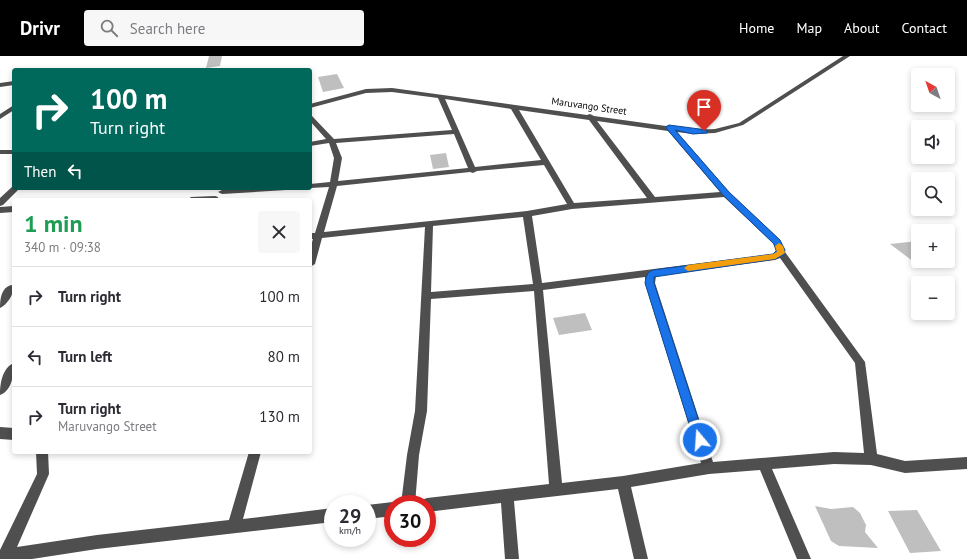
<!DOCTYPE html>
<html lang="en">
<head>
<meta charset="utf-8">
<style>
	body { margin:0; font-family:"PT Sans",sans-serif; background:#f7f7f7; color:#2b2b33; height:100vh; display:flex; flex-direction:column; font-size:15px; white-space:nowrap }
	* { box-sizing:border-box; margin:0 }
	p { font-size:13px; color:#7c7c81 }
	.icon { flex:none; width:22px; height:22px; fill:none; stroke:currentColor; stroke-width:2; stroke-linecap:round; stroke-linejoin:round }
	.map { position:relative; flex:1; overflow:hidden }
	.sheet { position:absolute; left:12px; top:142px; width:300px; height:256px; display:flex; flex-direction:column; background:#fff; border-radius:4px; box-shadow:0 2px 6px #0003 }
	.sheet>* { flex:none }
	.top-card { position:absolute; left:12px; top:12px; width:300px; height:122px; border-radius:4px; box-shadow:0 2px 6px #0003; background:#00695c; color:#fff; overflow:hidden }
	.needle { width:26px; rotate:320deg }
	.controls { position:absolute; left:911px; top:12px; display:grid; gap:8px }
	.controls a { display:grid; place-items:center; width:44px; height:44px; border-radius:4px; background:#fff; box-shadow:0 2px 6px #0003; font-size:20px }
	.speed { position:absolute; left:324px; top:439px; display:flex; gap:8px; font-size:20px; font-weight:700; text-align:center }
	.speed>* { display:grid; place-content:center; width:52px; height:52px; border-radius:50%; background:#fff; box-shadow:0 2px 6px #0003; line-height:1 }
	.speed small { font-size:10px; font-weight:400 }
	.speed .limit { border:6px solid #d22; background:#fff; color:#111 }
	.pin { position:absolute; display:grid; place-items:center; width:34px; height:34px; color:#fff; margin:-41px -17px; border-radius:50% 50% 50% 0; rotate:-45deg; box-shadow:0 0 4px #0007 }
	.pin .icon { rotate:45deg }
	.me { position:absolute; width:44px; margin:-22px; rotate:342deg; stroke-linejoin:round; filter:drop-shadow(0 0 3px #0008) }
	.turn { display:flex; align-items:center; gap:14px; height:84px; padding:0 12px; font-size:18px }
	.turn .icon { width:52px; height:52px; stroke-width:2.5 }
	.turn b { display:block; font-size:28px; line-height:34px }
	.then { display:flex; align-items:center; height:38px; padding:0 12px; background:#0003; gap:8px; font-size:15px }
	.round { display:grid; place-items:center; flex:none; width:42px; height:42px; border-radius:4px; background:#f7f7f7 }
	.summary { display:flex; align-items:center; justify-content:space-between; height:68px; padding:0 12px }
	h1 { font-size:24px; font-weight:800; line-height:30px; color:#1e9e55 }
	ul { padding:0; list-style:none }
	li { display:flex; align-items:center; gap:12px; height:60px; padding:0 12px; border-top:1px solid #e1e1e2 }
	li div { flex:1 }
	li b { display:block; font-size:15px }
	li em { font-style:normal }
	header { display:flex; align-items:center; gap:24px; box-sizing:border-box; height:56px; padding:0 20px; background:#000; color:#fff }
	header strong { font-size:19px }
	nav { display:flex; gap:22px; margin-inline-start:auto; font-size:14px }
	.search { width:280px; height:36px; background:#f7f7f7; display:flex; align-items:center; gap:10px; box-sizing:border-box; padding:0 14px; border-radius:4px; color:#7c7c81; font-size:15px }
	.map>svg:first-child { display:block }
	.building { fill:#bfbfbf }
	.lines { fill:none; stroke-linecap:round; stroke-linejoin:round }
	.minor { fill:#4f4f4f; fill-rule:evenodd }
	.route { fill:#1a73e8; stroke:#114b97 }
	.slow { fill:#f59e0b }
	.labels { text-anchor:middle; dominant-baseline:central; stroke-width:4; stroke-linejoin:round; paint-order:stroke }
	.far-street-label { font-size:10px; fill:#000; stroke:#fff }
</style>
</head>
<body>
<header>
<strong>Drivr</strong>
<div class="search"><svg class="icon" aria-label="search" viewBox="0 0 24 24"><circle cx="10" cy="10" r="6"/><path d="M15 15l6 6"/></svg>Search here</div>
<nav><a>Home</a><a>Map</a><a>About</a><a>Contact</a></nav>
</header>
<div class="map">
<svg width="967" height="503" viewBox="0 0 967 503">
	<rect width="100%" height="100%" fill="#fff"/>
	<path class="building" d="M209,0H222L220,10L206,12Z
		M337,18L344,32L323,36L318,21Z
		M446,97L449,111L433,113L430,99Z
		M918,185V209L890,188Z
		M585,257L592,274L559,279L553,262Z
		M815,450L831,453L853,451L860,457L866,469L865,476L878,492L839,490L831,485Z
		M917,454L941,495L910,497L888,455Z"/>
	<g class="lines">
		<path class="minor" d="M843,0H850L743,69L715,77L693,78L677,76L729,136L780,184L785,196L865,306L877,398L905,405L967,401V413L905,417L871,409L834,408L772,413L811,503H797L760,414L709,418L631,431L648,503H634L618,433L514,445L519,503H505L501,447L427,456V448H421L422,444L427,442L549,428L534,235L431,243L427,355L419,399L415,448H401L407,399L415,355L425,171L322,182L315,208L310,211V193L313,183H310V177H315L329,131L310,132H308H310V128L330,126L334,102L329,87L310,90V86L326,83L310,65V59L312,60L334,83L452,74L438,42L392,36L366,37L310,52V48L366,33L392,32L587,59L590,58L594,60L666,70L669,69L673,71L693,74L715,73L739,67ZM445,43L511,53L541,104L475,111ZM519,54L589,64L647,142L574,147ZM597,65L668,75L720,136L655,141ZM454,78L468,112L338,125L342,102L336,87ZM544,109L567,148L527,155L324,176L337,130L470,116L473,117L477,115ZM724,141L773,187L776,196L773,198L542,227L532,160L572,153ZM523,161L533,228L431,236L433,170ZM780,202L855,307L864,397L834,396L713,406L655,227L656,220L775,204ZM645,221V227L701,407L623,420L562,427L543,234Z
			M14,25V29L0,31V27Z
			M14,49V54L0,63V58Z
			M0,94H14V98H0Z
			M13,130L14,132H20L3,149L0,150V142Z
			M247,132H290L286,134L222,138L218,136L222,134Z
			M215,140L218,141V144H187L191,141Z
			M14,150V156L0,157V151Z
			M11,229L14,230C14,238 7,249 0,252C0,243 1,232 11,229Z
			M14,307C14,318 12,335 0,339C0,328 2,312 14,307Z
			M0,371L14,372V384L0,383Z
			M36,396H48L49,418L17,491L97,479L229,464L249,396H261L243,463L333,452V466L97,493L32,503H0V494L37,418Z
			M393,446L397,448H393V460L367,463V449Z"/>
	</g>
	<path class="route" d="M669,69L707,74V77L693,78L675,74L729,136L780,184L785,194L784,199L775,203L654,221V227L705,384L704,387L700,389L696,387L694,384L645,227C646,221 647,216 653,214L773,198L777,194L774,188L724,140L667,73L666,71Z"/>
	<path class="slow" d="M779,187L783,190L785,197L775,203L688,215L684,212L688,209L773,198L777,196L775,190Z"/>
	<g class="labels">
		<g class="far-street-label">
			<text transform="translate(589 50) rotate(8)">Maruvango Street</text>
		</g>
	</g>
</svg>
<div class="controls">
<a><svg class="needle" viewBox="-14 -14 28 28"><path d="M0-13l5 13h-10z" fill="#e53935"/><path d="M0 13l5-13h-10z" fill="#7c7c81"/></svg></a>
<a><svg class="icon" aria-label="sound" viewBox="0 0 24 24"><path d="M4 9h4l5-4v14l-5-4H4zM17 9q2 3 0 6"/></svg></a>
<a><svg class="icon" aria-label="search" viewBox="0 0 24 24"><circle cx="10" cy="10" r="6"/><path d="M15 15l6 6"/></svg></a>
<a>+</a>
<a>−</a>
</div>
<div class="speed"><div>29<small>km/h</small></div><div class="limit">30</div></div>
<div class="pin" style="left:704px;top:75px;background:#d93025"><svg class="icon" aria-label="arrive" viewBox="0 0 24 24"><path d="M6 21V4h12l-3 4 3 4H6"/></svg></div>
<svg class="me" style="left:700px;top:384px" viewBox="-20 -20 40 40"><circle r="17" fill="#1a73e8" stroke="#fff" stroke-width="3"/><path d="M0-11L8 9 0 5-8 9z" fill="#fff"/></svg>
<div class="top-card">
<div class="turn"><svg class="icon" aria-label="right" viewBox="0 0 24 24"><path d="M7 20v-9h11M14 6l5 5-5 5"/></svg><div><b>100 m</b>Turn right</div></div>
<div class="then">Then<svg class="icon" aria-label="left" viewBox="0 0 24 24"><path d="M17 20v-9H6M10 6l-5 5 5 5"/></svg></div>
</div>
<section class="sheet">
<div class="summary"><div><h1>1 min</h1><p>340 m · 09:38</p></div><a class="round"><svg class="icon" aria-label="close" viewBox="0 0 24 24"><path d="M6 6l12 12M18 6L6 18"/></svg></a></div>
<ul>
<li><svg class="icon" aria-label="right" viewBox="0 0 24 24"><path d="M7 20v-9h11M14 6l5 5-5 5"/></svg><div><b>Turn right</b></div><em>100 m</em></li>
<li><svg class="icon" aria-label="left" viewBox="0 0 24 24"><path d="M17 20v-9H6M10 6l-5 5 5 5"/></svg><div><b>Turn left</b></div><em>80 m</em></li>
<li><svg class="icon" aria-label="right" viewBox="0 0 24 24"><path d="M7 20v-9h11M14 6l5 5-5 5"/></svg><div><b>Turn right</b><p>Maruvango Street</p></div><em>130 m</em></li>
</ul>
</section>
</div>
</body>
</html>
